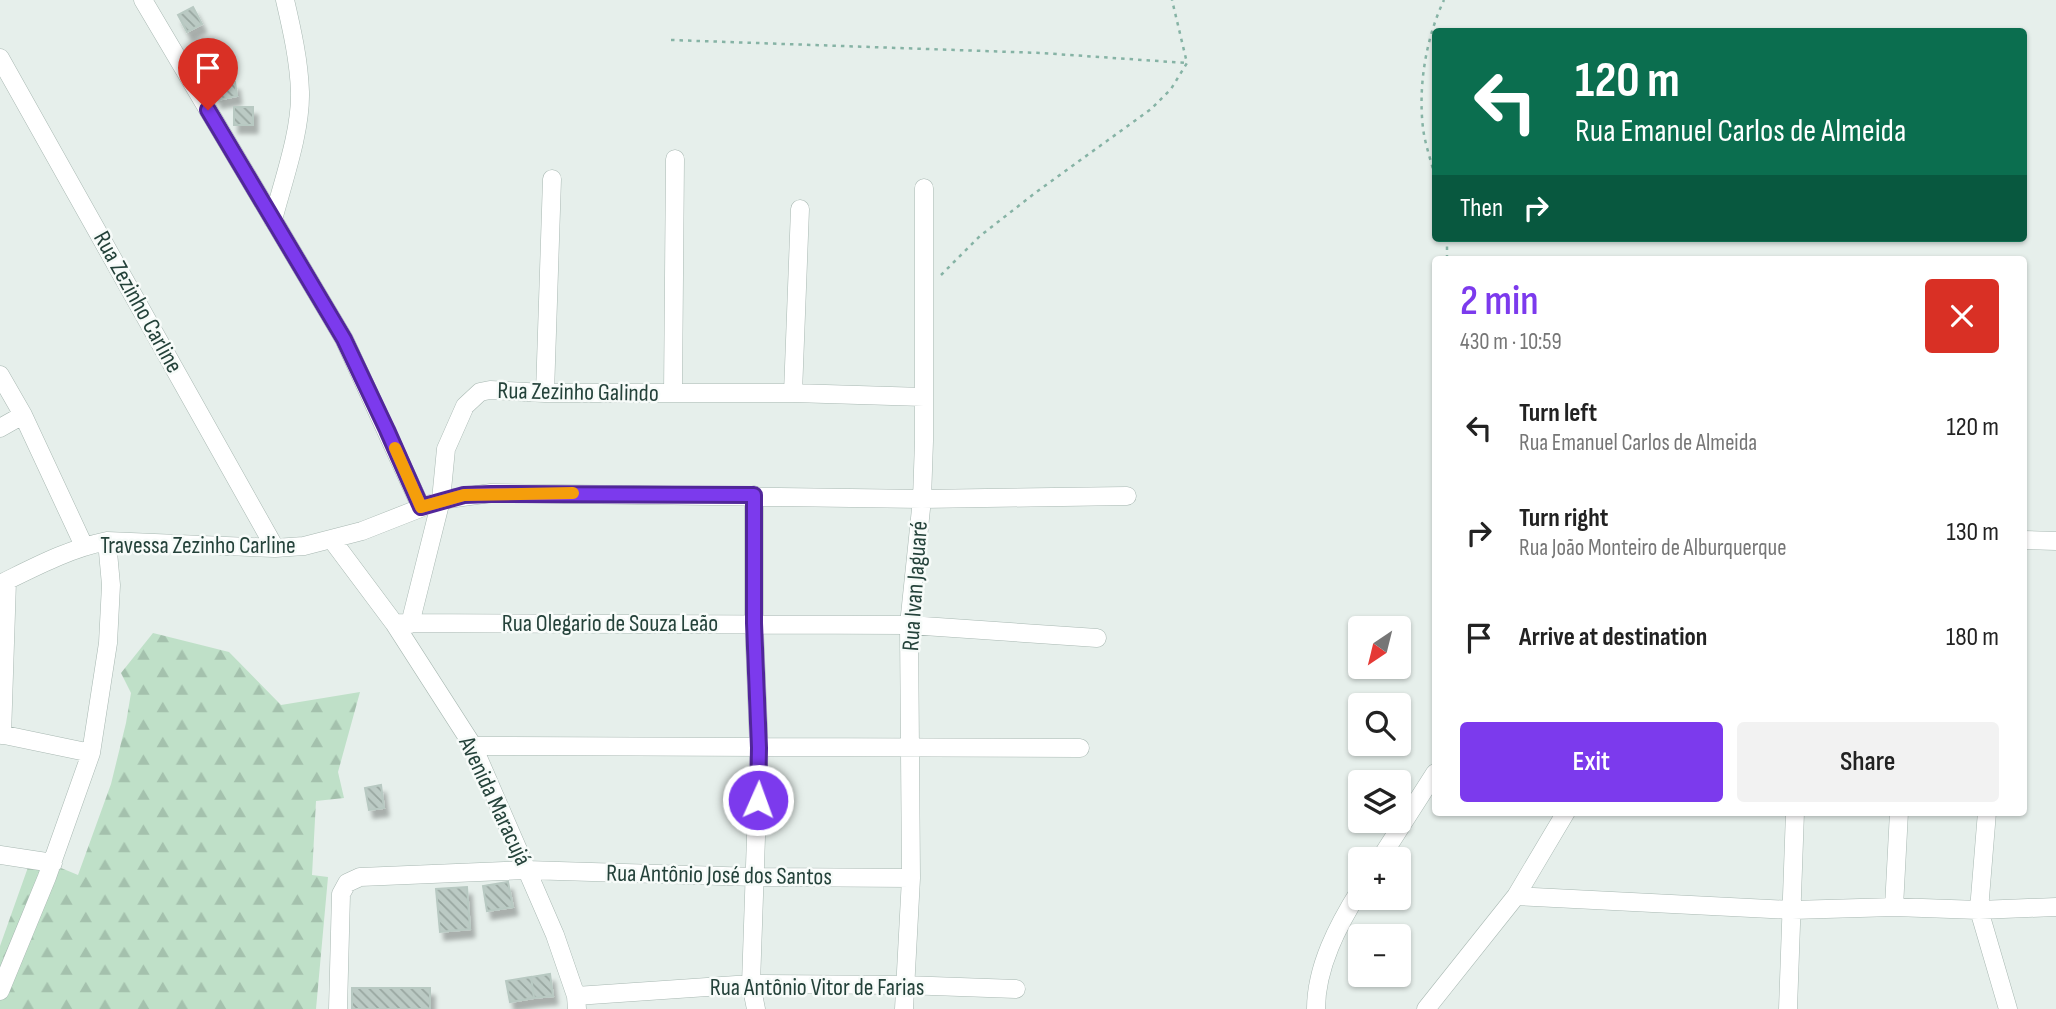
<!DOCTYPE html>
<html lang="en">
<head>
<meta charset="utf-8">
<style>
	body { margin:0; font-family:"Sofia Sans Condensed",sans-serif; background:#f2f2f2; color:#222; height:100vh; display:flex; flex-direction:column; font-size:26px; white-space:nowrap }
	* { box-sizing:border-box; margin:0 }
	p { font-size:23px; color:#767676 }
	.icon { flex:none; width:38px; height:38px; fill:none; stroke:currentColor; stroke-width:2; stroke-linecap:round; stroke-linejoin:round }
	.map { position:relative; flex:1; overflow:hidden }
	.sheet { position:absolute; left:1432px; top:256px; width:595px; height:560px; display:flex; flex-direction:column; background:#fff; border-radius:7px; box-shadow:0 2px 5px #0004 }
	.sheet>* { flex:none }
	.hud { position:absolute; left:1432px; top:28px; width:595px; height:214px; border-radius:7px; box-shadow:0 2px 5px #0004; background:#0b6e4f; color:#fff; overflow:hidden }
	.needle { width:46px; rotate:215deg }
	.fabs { position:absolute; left:1348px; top:616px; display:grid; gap:14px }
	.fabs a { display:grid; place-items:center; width:63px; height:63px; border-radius:7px; background:#fff; box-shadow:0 2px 5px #0004; font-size:35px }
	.pin { position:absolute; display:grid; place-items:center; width:60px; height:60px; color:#fff; margin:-72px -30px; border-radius:50% 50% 50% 0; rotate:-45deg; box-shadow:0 0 7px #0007 }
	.pin .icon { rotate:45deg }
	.me { position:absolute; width:77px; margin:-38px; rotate:2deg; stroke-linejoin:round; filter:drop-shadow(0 0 5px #0008) }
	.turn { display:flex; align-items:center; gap:24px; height:147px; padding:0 28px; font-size:32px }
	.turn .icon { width:91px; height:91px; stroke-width:2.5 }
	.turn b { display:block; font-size:49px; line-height:60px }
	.then { display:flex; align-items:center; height:66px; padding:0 28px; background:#0003; gap:14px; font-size:26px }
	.round { display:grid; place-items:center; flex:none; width:74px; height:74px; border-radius:7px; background:#f2f2f2 }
	.headline { display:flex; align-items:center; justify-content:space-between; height:119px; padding:0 28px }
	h1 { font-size:42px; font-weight:600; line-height:52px; color:#7c3aed }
	.button { display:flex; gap:14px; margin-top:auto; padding:14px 28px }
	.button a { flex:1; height:80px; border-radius:7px; background:#7c3aed; color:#fff; font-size:28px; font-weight:600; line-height:80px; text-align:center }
	.button a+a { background:#f2f2f2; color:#222 }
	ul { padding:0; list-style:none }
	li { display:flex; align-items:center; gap:21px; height:105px; padding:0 28px }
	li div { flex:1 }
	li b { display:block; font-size:26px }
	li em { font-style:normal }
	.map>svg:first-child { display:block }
	.forest { fill:url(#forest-firs) }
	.building { fill:url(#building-back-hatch); stroke:#b8c9c2; stroke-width:2; filter:url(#shadow) }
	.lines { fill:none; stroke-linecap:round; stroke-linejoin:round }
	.minor-casing { stroke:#a8b8b2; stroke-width:19 }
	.path { stroke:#86b3a5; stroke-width:2.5; stroke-dasharray:3.5 5; stroke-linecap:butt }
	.minor { stroke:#fff; stroke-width:18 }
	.route-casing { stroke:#51269a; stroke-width:18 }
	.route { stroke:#7c3aed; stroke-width:12 }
	.slow { stroke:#f59e0b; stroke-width:12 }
	.labels { text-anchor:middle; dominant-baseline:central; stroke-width:5; stroke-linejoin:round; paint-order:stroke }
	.street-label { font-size:24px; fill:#24423a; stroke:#f7fbf9 }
</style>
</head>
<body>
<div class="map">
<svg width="2056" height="1009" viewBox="0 0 2056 1009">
	<defs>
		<pattern id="forest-firs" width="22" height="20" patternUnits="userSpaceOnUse" patternTransform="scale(1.75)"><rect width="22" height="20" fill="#bfe0c8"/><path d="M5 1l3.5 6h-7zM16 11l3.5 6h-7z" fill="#a4c1ad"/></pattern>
		<pattern id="building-back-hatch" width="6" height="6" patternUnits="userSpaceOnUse" patternTransform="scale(1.75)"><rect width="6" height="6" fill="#bbcac4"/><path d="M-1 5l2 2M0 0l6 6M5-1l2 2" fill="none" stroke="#98a6a0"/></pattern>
		<filter id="shadow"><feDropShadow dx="4.5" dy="8" stdDeviation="2" flood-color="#0004"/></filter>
	</defs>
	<rect width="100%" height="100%" fill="#e6efeb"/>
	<path class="forest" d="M153,633L229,652L281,705L360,692L338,772L344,798L316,801L312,875L328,877L316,1009H0V946L32,856L78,875L111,784L126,723L131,693L121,673Z"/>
	<path class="building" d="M193,7L202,24L187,32L178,15Z
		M235,82L237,96L217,100L214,85Z
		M234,107H253V125H234Z
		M381,785L384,808L369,810L365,788Z
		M508,882L513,907L487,911L483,886Z
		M467,887L470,929L440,932L436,889Z
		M550,974L553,996L534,998L531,977Z
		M531,977L534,998L510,1002L506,981Z
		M352,988H430V1009H352Z"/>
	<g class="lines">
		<g class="minor-casing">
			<path id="minor" d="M143,0L344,339L421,507
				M0,58L275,548
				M273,220C283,181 301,132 300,92C299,61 292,30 285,0
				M0,375L23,415L84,546
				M545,393L552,179
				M673,393L675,159
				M793,393L800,209
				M0,428L23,415
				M754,495V623L759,748L751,984L756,1009
				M332,540L394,623L473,746L555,935L576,996L577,1009
				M2023,540L2056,541
				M0,584C35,567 68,549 107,541L275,548L304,546L362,531L441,500L491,493L922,499L1127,496
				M394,623L909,625L1097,638
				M410,624L441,500L446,449L465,406L480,392L490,390L545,393H793L924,397
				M0,734L91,753
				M2,735L7,581
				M473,746L1080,748
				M1987,812L1979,910L2008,1009
				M0,855L53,863
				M1380,859L1435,773
				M1516,896L1792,910L1894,907L1979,910L2056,907
				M1894,907L1899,812
				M0,991L47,877L91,753L108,643L111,585L107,541
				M576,996L751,984L904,985L1016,989
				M338,1009L341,894L347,883L360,877L526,870L756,877L911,878
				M904,1009L911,878L909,625L922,499L924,441V188
				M1316,1009C1316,967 1338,925 1360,890
				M1426,1009L1516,896L1566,812
				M1788,1009L1795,812"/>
		</g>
		<path class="path" d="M671,40L1041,53L1187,63
			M1435,176C1431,161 1425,144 1423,128C1418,86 1426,38 1444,0
			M1447,238V259
			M941,275L980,236L1035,193L1151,109L1171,89L1187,63L1172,0"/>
		<use href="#minor" class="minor"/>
	</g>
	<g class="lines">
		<g class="route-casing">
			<path id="route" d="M208,110L344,339L387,430L421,507L464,495L491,494L754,495V623L759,748L758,800"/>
		</g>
		<use href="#route" class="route"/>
		<path class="slow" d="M395,448L421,507L464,495L573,493"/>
	</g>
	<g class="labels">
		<g class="street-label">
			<text transform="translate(138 302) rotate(61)">Rua Zezinho Carline</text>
			<text transform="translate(578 392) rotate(1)">Rua Zezinho Galindo</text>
			<text x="198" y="545">Travessa Zezinho Carline</text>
			<text transform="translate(915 586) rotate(-86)">Rua Ivan Jaguaré</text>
			<text x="610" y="623">Rua Olegario de Souza Leão</text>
			<text transform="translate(495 801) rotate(65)">Avenida Maracujá</text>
			<text transform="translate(719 875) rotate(1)">Rua Antônio José dos Santos</text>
			<text x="817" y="987">Rua Antônio Vitor de Farias</text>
		</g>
	</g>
</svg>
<div class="fabs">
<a><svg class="needle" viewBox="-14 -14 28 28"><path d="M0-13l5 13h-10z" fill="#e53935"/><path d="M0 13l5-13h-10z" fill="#767676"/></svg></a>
<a><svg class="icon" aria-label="search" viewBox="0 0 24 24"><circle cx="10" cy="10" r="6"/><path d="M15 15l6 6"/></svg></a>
<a><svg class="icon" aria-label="layers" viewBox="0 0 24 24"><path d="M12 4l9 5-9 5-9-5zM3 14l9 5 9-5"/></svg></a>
<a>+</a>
<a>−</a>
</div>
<div class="pin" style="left:208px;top:110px;background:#d93025"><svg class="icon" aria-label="arrive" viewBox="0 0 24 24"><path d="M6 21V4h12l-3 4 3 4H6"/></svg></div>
<svg class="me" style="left:758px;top:800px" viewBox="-20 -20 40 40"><circle r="17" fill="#7c3aed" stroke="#fff" stroke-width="3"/><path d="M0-11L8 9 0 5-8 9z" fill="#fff"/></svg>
<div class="hud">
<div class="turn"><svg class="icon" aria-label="left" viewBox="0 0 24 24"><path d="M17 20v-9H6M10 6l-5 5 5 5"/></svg><div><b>120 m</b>Rua Emanuel Carlos de Almeida</div></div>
<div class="then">Then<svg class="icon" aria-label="right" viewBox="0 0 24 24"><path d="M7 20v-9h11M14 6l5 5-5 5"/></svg></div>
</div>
<section class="sheet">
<div class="headline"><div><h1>2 min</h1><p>430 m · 10:59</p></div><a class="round" style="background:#d93025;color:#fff"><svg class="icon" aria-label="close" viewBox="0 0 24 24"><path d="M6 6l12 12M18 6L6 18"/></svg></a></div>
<ul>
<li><svg class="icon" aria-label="left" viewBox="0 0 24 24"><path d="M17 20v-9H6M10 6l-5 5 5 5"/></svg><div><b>Turn left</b><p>Rua Emanuel Carlos de Almeida</p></div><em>120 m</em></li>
<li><svg class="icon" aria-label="right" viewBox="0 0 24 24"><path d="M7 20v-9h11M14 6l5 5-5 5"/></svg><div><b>Turn right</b><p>Rua João Monteiro de Alburquerque</p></div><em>130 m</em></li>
<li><svg class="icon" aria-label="arrive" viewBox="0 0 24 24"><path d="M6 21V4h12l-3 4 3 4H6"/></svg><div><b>Arrive at destination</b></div><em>180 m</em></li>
</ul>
<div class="button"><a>Exit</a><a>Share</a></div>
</section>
</div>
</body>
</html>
